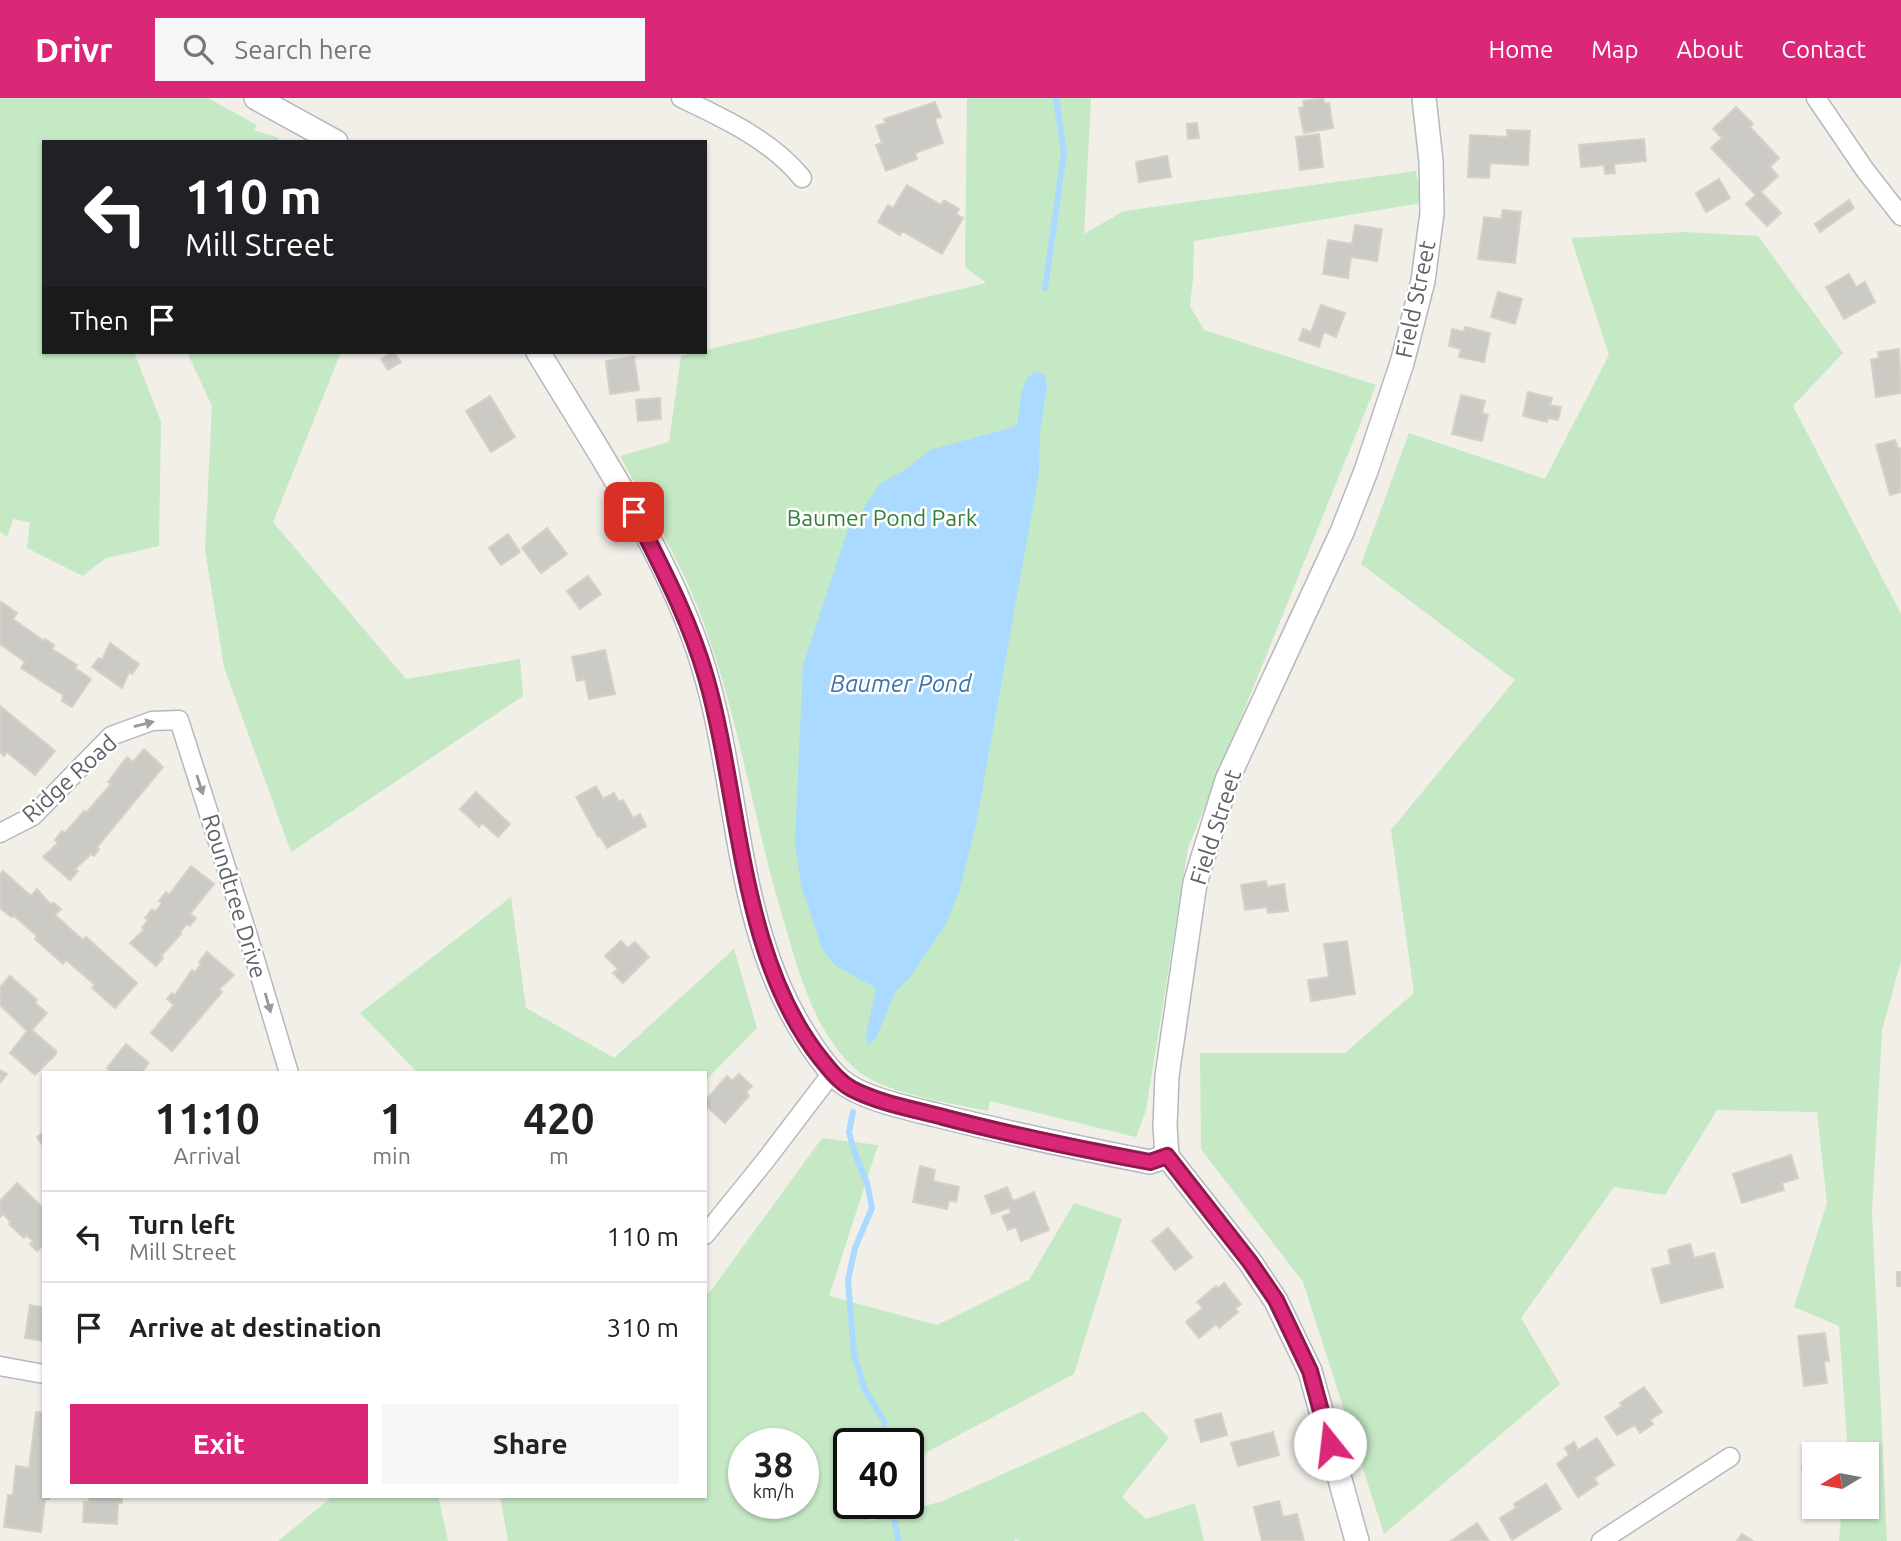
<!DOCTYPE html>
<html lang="en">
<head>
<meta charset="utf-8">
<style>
	body { margin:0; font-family:Ubuntu,sans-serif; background:#f6f6f6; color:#222; height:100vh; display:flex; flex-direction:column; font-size:26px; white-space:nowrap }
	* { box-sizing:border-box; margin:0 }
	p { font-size:23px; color:#767676 }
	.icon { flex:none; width:38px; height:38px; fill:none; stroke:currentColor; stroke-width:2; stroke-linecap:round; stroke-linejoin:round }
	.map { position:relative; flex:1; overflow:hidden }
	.drawer { position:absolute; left:42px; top:973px; width:665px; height:427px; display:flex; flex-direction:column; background:#fff; border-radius:0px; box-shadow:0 2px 5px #0004 }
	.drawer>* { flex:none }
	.banner { position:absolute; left:42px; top:42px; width:665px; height:214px; border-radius:0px; box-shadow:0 2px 5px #0004; background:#202124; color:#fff; overflow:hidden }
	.needle { width:46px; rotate:260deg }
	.controls { position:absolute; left:1802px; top:1344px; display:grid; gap:14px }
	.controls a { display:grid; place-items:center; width:77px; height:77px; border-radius:0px; background:#fff; box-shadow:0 2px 5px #0004; font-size:35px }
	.speed { position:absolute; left:728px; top:1330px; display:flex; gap:14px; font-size:35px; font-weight:700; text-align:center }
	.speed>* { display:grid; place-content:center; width:91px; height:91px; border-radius:50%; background:#fff; box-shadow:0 2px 5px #0004; line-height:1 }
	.speed small { font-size:18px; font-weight:400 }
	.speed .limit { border:4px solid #111; border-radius:10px; background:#fff; color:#111 }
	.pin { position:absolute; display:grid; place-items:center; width:60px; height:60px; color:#fff; margin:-30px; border-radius:14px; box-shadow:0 4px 10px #0006 }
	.me { position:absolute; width:77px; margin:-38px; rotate:344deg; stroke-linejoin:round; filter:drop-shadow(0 0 5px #0008) }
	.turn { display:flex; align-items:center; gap:24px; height:147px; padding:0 28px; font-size:32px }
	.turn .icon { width:91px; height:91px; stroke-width:2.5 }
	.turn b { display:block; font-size:49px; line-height:60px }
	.then { display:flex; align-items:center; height:66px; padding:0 28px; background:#0003; gap:14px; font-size:26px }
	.eta { display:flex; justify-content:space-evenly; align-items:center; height:119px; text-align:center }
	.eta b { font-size:42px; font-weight:600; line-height:49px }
	.primary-button { display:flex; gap:14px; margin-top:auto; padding:14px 28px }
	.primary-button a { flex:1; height:80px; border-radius:0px; background:#db2777; color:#fff; font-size:28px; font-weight:600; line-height:80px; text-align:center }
	.primary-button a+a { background:#f6f6f6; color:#222 }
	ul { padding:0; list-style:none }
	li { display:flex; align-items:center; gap:21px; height:91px; padding:0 28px; border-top:2px solid #e0e0e0 }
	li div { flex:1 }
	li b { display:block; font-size:26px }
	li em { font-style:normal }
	header { display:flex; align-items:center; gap:42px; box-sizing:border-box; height:98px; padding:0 35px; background:#db2777; color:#fff }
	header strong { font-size:33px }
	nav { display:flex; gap:38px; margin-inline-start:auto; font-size:24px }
	.search { width:490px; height:63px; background:#f6f6f6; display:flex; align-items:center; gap:18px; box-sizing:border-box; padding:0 24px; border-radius:0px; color:#767676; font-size:26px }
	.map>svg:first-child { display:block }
	.green { fill:#c5e8c5; fill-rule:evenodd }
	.water { fill:#aadaff }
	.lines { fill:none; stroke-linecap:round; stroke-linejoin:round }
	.stream { stroke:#aadaff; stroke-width:6 }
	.building { fill:#cccac5; stroke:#d6d1c6; stroke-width:2 }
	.minor-casing { stroke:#b5b8bc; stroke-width:21 }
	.tertiary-casing { stroke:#b5b8bc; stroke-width:26 }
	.minor { stroke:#fff; stroke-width:18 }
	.tertiary { stroke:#fff; stroke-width:23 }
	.oneway { fill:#979a9d }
	.route-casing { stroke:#8e194d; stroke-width:18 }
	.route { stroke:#db2777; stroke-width:12 }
	.labels { text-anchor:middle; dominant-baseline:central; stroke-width:5; stroke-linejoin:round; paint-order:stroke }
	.street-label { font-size:23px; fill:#5f6368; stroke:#fff }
	.park-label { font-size:23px; fill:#348238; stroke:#fff }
	.water-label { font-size:24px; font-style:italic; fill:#4174aa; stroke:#fff }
</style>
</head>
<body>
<header>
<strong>Drivr</strong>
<div class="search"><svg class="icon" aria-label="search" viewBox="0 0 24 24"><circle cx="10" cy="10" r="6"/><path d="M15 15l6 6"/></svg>Search here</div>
<nav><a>Home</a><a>Map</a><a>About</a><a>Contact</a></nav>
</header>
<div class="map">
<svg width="1901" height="1443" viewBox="0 0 1901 1443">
	<rect width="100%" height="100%" fill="#f1efe8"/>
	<path class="green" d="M0,0H208L257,27L254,32L279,40L277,44H44V254H134L161,324L159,448L106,460L83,478L27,450L30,424L13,421L7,439L0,434Z
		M967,0H1091L1084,136L1124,113L1416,73L1421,105L1194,143L1193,181L1190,208L1204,232L1376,287L1188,750L1146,1012L1136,1039L990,1003L988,1013C951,1005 879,995 853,969C814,931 800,878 785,827C764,759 751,690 733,621C725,587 713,552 702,520C681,463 648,411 620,358L669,344L681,258L986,185L965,169Z
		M1685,134L1758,138L1843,255L1793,308L1901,516V863L1882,932L1872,1115L1887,1443H1839L1842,1409H1867V1356H1848L1839,1228L1794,1209L1827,1105L1817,1014L1717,1012L1665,1097L1614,1089L1521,1220L1560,1286L1384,1436L1303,1184L1201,1051L1200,955H1345L1414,895L1391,732L1515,582L1361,466L1409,335L1545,381L1609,257L1571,140Z
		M187,254H341L273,424L406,581L520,561L523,598L291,754L224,569L205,452L212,308Z
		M511,799L526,910L614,960L734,851L757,930L705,983V975H418L360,915Z
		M822,1040L878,1047L829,1198L937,1227L1029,1182L1074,1105L1122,1121L1074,1276L908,1364V1346H849V1405H859L870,1423L943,1403L1143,1313L1169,1340L1122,1399L1146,1421L1195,1405L1204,1443H1020L1016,1441L1014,1443H508L500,1398H705V1196L710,1194ZM744,1346H803V1405H744Z
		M333,1398H438L448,1443H278Z"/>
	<path class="water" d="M1038,274L1045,277L1047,288L1040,334L1039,375L976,727L959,794L946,826L911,878L895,894L876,940L868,947L866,937L876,890L836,868L823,853L801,788L795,743L803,567L847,434L880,386L906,371L930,352L1017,328C1020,312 1019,276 1038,274Z"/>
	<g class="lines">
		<path class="stream" d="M1045,190L1064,55L1056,0
			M853,1014L849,1034L855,1056L867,1085L872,1110L855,1150L848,1182L854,1257L865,1292L884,1323V1346
			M892,1405L898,1443"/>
	</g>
	<path class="building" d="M1323,0L1325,6L1329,5L1333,30L1304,35L1299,10L1304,9L1303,3Z
		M935,4L941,19L935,21L943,45L915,55L917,61L886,73L876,47L882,45L876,28L886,25L884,21Z
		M1736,9L1753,26L1750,29L1779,60L1770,69L1778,78L1761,94L1781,115L1767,128L1746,106L1756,97L1711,50L1722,40L1713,31Z
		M1197,25L1199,40L1188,41L1187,26Z
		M1507,32L1530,33L1528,67L1490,65L1489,80L1468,79L1470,37L1507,39Z
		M1319,36L1323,69L1300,72L1296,39Z
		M1644,41L1646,63L1614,66L1615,75L1605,76L1604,67L1581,69L1579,47Z
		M1167,58L1171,79L1139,84L1136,64Z
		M1719,81L1730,100L1706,114L1696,95Z
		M907,87L941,107L944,102L959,111L956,116L963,120L942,156L902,133L900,137L878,124L888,107L893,110Z
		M1849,102L1854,110L1820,134L1815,126Z
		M1503,112L1521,114L1515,165L1478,161L1484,119L1501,121Z
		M1355,127L1382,131L1377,163L1351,159L1348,180L1323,176L1328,142L1352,146Z
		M1849,176L1856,189L1865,184L1875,204L1844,221L1826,189Z
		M1498,194L1522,201L1515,226L1491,219Z
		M1321,207L1345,215L1336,239L1324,234L1319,249L1299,242L1303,231L1311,234Z
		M1465,229L1490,235L1484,264L1459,259L1461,251L1449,248L1452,231L1464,234Z
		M1899,251L1901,295L1876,299L1871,262L1879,260L1878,254Z
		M393,254L401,264L388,272L381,261Z
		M634,259L639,292L610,296L606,263Z
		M1528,294L1552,300L1550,307L1561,309L1558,322L1548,320L1547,324L1523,318Z
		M1461,297L1485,303L1482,315L1488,317L1482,343L1452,336Z
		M490,298L515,339L491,354L466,313Z
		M660,300L661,321L638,323L636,302Z
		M1895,342L1898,351L1901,350V394L1890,397L1876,347Z
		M547,430L567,456L541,475L522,450Z
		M508,436L520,454L501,467L489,450Z
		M588,478L601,496L580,511L567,493Z
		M0,503L17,515L13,521L44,543L45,541L54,547L52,551L77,567L75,570L91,581L72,609L62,603L63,597L21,570L25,564L0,546Z
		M110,545L139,566L132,576L129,574L122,590L92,569L99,560L102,562Z
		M605,552L615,596L589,601L585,581L577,583L572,559Z
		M0,608L55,653L35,677L7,654L4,658L0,654Z
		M144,651L163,669L97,749L99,751L94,758L91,756L75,771L78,773L70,782L43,759L58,745L55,742L62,733L65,735L84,713L86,715L111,686L108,684L127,659L133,664Z
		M596,688L603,701L614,695L619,704L623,702L633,720L640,716L646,728L607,750L600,738L598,739L576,699Z
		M476,694L510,726L498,739L482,725L479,729L460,711Z
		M191,768L214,786L190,816L196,820L190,828L187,826L180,834L181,836L161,858L163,860L156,868L130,845L144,832L142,830L148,822L145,820L152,811L155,814L162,805L159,803L166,794L169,797Z
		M3,773L31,798L37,791L50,806L54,805L61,811L55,817L83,842L86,839L137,885L115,910L92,890L95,887L66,862L63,866L35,841L37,838L14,818L11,819L0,810V777Z
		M1266,783L1267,789L1284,786L1288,813L1268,815L1267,809L1245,812L1241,787Z
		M621,843L628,850L635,844L649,859L623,885L613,875L618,871L605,858Z
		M1347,843L1355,896L1311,903L1308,882L1329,879L1324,846Z
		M207,854L234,877L219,891L222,894L172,953L151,935L174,907L167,901L172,895L175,897L192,872L195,874L201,866L199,864Z
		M10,878L37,902L35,905L47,915L32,932L56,953V956L35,977L10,955L27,933L0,907V889Z
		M126,946L149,965L141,975H107L109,972L107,970Z
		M0,972L7,976L0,985Z
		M739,976L752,988L746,994L749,998L725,1025L705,1007V1003L727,978L732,983Z
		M44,1034V1049L37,1039Z
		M1791,1057L1798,1080L1782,1085L1784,1092L1742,1105L1733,1076Z
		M920,1068L935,1072L933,1083L959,1089L956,1104L949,1102L947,1111L913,1104Z
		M17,1085L44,1111V1146L37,1153L30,1146L33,1143L26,1137L24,1140L9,1126L11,1124L3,1116L0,1119V1103Z
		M1007,1089L1013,1103L1034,1094L1049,1132L1021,1143L1016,1129L1008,1132L1002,1118L1011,1115L1009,1110L992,1116L985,1098Z
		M1168,1130L1192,1159L1175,1172L1152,1143Z
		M1690,1146L1694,1160L1714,1155L1723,1189L1661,1205L1652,1171L1671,1166L1668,1152Z
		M1897,1174H1901V1188H1897Z
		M1224,1185L1241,1206L1235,1211L1238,1214L1219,1230L1216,1226L1199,1240L1186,1224L1203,1210L1197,1204L1216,1188L1219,1190Z
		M30,1207L42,1209V1213H44V1243L25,1240Z
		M1825,1235L1829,1263H1824L1827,1285L1804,1288L1798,1238Z
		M1644,1289L1662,1314L1650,1322L1653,1326L1640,1335L1635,1327L1617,1337L1605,1319L1622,1308L1620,1305Z
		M36,1314L44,1315V1398H49V1401H45L41,1434L4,1429L8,1397H13L16,1368L29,1370Z
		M1221,1315L1227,1337L1201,1344L1195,1322Z
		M1273,1334L1279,1357L1238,1368L1231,1345Z
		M1597,1340L1614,1367L1594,1380L1598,1386L1578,1399L1557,1366L1569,1357L1565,1350L1574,1344L1578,1352Z
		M1804,1354L1824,1356H1815V1389L1812,1388L1814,1372L1802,1371Z
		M1546,1386L1561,1411L1512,1442L1500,1420L1516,1410L1514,1406Z
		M89,1398H122V1405H118L117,1426L83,1424L84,1404H89Z
		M1279,1403L1283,1419L1297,1416L1304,1443H1262L1254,1409Z
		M1477,1425L1489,1443H1451Z
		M1742,1436L1753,1443H1737Z"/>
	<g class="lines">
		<g class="minor-casing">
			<path id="minor" d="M681,0C725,21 771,42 802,80
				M1816,0L1865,72L1901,118
				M0,735L33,718L111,638L152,623L179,622L248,838L289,975
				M705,1137L765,1063L832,975
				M0,1268L44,1276
				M1601,1443L1730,1359"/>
		</g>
		<g class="tertiary-casing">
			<path id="tertiary" d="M256,0L336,44
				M538,254C593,345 654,435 692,535C742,665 728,819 806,939C816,955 827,971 841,983C863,1001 908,1010 936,1017C1007,1035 1078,1050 1150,1064L1167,1058
				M1357,1443L1310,1273L1276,1203L1250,1164L1167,1058L1165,1028L1167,978L1195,785L1227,682L1342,434L1366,373L1402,265L1423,183L1432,115L1431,63L1424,0"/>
		</g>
		<use href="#minor" class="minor"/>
		<use href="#tertiary" class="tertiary"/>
	</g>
	<defs><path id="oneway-solid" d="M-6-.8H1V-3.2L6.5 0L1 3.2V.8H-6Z" transform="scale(1.75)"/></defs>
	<g class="oneway">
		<use href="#oneway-solid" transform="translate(144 626) rotate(-14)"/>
		<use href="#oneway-solid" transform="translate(200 687) rotate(72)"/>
		<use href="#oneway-solid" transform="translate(268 905) rotate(74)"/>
	</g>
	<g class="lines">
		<g class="route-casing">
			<path id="route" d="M634,414C661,468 689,520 706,579C741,701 739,859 821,961C830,972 839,984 852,991C879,1005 913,1011 943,1019C1011,1037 1080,1051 1150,1064L1167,1058L1250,1164L1276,1202L1310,1273L1330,1346"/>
		</g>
		<use href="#route" class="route"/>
	</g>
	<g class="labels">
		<g class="street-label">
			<text transform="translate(1415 201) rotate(-78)">Field Street</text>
			<text transform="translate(69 680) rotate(-42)">Ridge Road</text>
			<text transform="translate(1215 729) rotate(-72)">Field Street</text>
			<text transform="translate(235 798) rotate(73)">Roundtree Drive</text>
		</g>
		<g class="park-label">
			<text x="882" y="419">Baumer Pond Park</text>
		</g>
		<g class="water-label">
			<text x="901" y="585">Baumer Pond</text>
		</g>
	</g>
</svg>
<div class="controls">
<a><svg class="needle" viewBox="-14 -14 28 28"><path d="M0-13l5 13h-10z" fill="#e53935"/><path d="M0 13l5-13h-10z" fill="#767676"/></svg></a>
</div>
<div class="speed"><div>38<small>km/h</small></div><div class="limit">40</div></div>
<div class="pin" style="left:634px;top:414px;background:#d93025"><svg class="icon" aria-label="arrive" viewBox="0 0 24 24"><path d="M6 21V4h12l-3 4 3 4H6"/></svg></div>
<svg class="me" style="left:1330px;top:1346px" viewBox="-20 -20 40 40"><circle r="19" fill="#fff"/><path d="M0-13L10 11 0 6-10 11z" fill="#db2777"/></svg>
<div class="banner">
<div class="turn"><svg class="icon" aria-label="left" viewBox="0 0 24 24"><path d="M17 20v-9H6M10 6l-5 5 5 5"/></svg><div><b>110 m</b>Mill Street</div></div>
<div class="then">Then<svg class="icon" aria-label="arrive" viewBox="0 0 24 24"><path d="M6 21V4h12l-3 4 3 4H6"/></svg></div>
</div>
<section class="drawer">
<div class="eta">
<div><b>11:10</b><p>Arrival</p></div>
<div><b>1</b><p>min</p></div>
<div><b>420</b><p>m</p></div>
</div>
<ul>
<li><svg class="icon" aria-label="left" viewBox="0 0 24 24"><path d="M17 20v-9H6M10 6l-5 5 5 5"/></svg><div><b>Turn left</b><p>Mill Street</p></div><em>110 m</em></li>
<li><svg class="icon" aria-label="arrive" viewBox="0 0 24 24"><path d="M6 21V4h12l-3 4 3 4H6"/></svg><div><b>Arrive at destination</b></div><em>310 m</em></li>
</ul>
<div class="primary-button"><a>Exit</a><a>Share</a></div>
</section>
</div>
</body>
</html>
